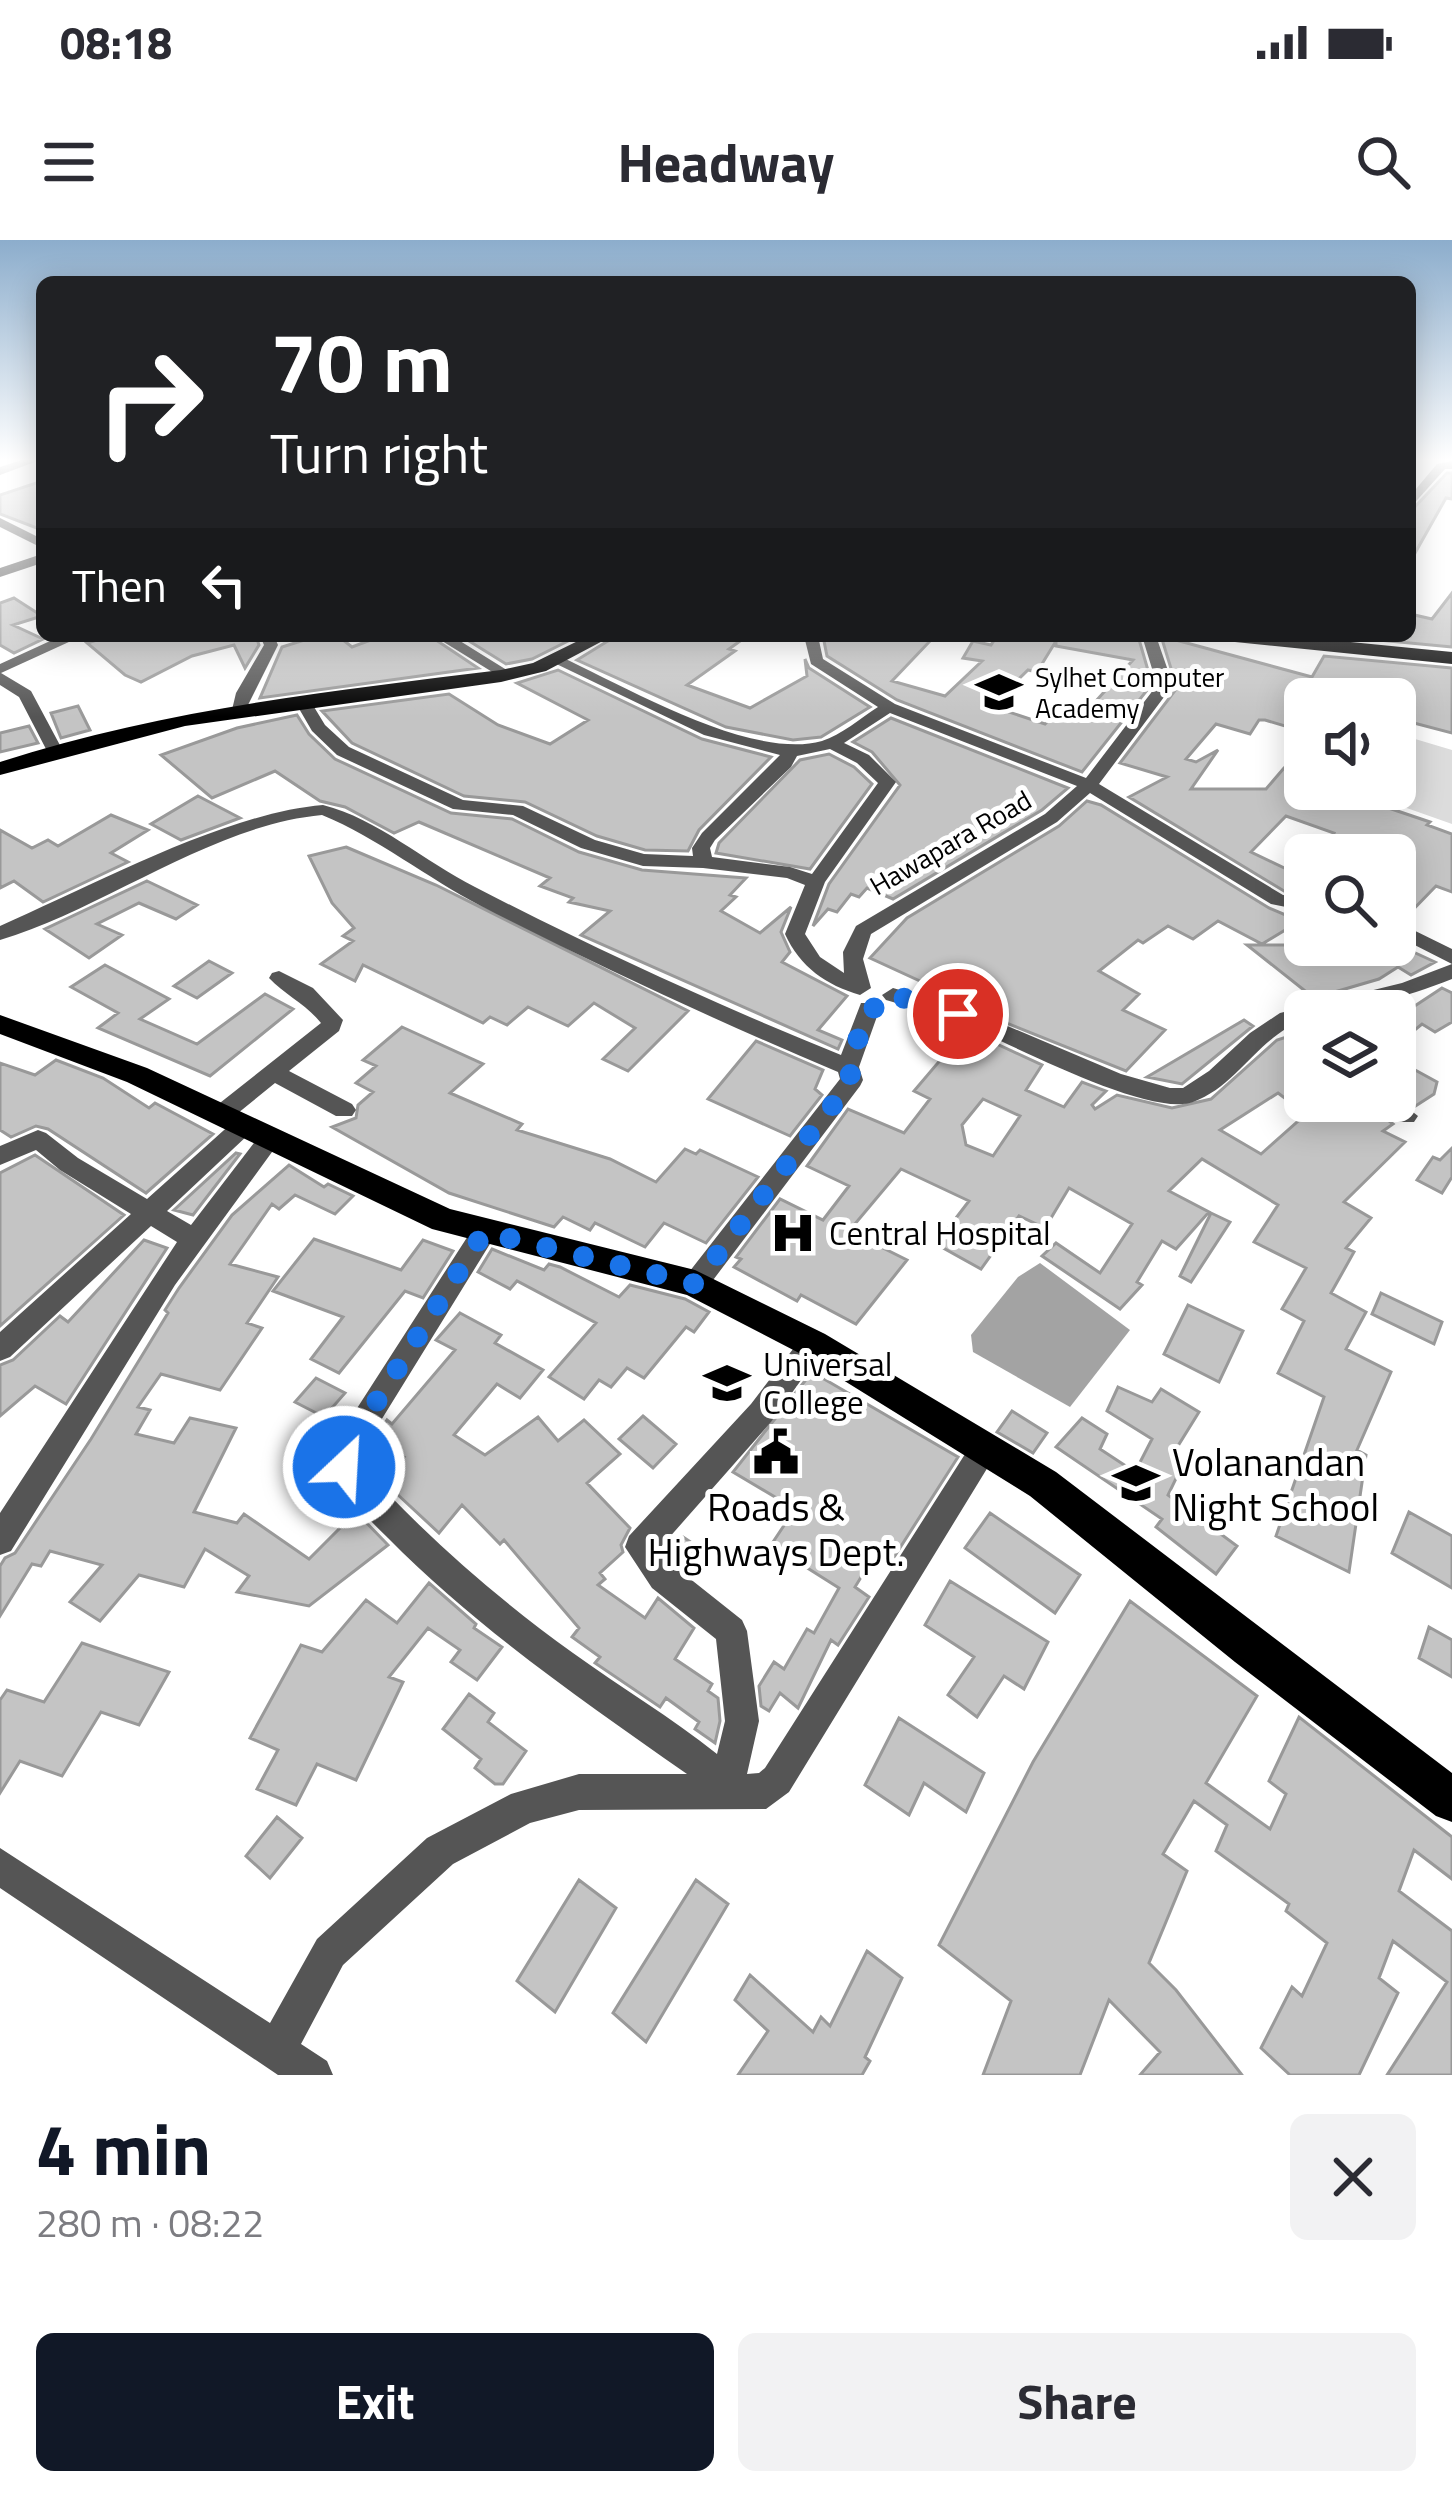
<!DOCTYPE html>
<html lang="en">
<head>
<meta charset="utf-8">
<style>
	body { margin:0; font-family:"Titillium Web",sans-serif; background:#f2f2f3; color:#2b2b33; height:100vh; display:flex; flex-direction:column; font-size:45px; white-space:nowrap }
	* { box-sizing:border-box; margin:0 }
	p { font-size:39px; color:#7c7c81 }
	.icon { flex:none; width:66px; height:66px; fill:none; stroke:currentColor; stroke-width:2; stroke-linecap:round; stroke-linejoin:round }
	.map { position:relative; height:1835px; overflow:hidden }
	.drawer { display:flex; flex-direction:column; background:#fff; flex:1 }
	.drawer>* { flex:none }
	.banner { position:absolute; left:36px; top:36px; width:1380px; height:366px; border-radius:18px; box-shadow:0 6px 30px #0003; background:#202124; color:#fff; overflow:hidden }
	.tools { position:absolute; left:1284px; top:438px; display:grid; gap:24px }
	.tools a { display:grid; place-items:center; width:132px; height:132px; border-radius:18px; background:#fff; box-shadow:0 6px 30px #0003; font-size:60px }
	.pin { position:absolute; display:grid; place-items:center; width:102px; height:102px; color:#fff; margin:-51px; border:6px solid #fff; border-radius:50%; box-shadow:0 3px 12px #0007 }
	.me { position:absolute; width:132px; margin:-66px; rotate:25deg; stroke-linejoin:round; filter:drop-shadow(0 0 9px #0008) }
	.turn { display:flex; align-items:center; gap:42px; height:252px; padding:0 36px; font-size:54px }
	.turn .icon { width:156px; height:156px; stroke-width:2.5 }
	.turn b { display:block; font-size:84px; line-height:102px }
	.then { display:flex; align-items:center; height:114px; padding:0 36px; background:#0003; gap:24px; font-size:45px }
	.round { display:grid; place-items:center; flex:none; width:126px; height:126px; border-radius:18px; background:#f2f2f3 }
	.headline { display:flex; align-items:center; justify-content:space-between; height:204px; padding:0 36px }
	h1 { font-size:72px; font-weight:700; line-height:90px; color:#111827 }
	.button { display:flex; gap:24px; margin-top:auto; padding:24px 36px }
	.button a { flex:1; height:138px; border-radius:18px; background:#111827; color:#fff; font-size:48px; font-weight:700; line-height:138px; text-align:center }
	.button a+a { background:#f2f2f3; color:#2b2b33 }
	.status { display:flex; justify-content:space-between; align-items:center; height:84px; padding:0 60px; background:#fff; direction:ltr }
	.status svg { height:33px; fill:currentColor }
	header { display:flex; justify-content:space-between; align-items:center; height:156px; padding:0 36px; background:#fff; font-size:54px; font-weight:700 }
	.map>svg:first-child { display:block }
	.green { fill:#dcdcdc }
	.water { fill:#a3a3a3 }
	.building { fill:#c4c4c4; stroke:#999; stroke-width:3; fill-rule:evenodd }
	.lines { fill:none; stroke-linecap:round; stroke-linejoin:round }
	.minor { fill:#555; fill-rule:evenodd }
	.major { fill:#000; fill-rule:evenodd }
	.route { stroke:#1a73e8; stroke-width:21; stroke-dasharray:0 37.8 }
	.labels { text-anchor:middle; dominant-baseline:central; stroke-width:10; stroke-linejoin:round; paint-order:stroke }
	.far-poi-label { font-size:27px; fill:#000; stroke:#fff; text-anchor:start }
	.far-street-label { font-size:27px; fill:#000; stroke:#fff }
	.poi-label { font-size:33px; fill:#000; stroke:#fff; text-anchor:start }
	.near-poi-label { font-size:39px; fill:#000; stroke:#fff; text-anchor:start }
</style>
</head>
<body>
<div class="status"><b>08:18</b><svg viewBox="0 0 49 12"><path d="M0 12V9h3v3zM5 12V6h3v6zM10 12V3h3v9zM15 12V0h3v12zM26 1h20v11H26zM47 4h2v5h-2z"/></svg></div>
<header><svg class="icon" aria-label="menu" viewBox="0 0 24 24"><path d="M4 6h16M4 12h16M4 18h16"/></svg>Headway<svg class="icon" aria-label="search" viewBox="0 0 24 24"><circle cx="10" cy="10" r="6"/><path d="M15 15l6 6"/></svg></header>
<div class="map">
<svg width="1452" height="1835" viewBox="0 0 1452 1835">
	<rect width="100%" height="100%" fill="#fff"/>
	<path class="green" d="M1395,493L1452,510V584L1353,549H1395Z"/>
	<path class="water" d="M1040,1023L1130,1090L1070,1167L973,1112L971,1095L1018,1037Z"/>
	<path class="building" d="M1447,233H1452V259L1446,258L1410,322V272Z
		M42,241V290L0,274V255Z
		M1452,353V407L1336,396L1394,400L1395,396H1410V374L1432,379Z
		M14,358L42,376L13,385L43,399L14,413L0,405V363Z
		M110,396H256L259,405L245,428L234,405L192,416L141,442L125,435L87,403Z
		M317,396H338L352,407L376,398L430,396L478,428L260,458L282,407Z
		M461,396H578L532,419L506,424Z
		M616,396H747L729,409L735,411L687,445L750,468L807,436L805,419L809,428L870,467L821,497L793,500L726,487L577,420Z
		M823,396L931,400L892,441L945,456L982,421L963,418L973,401L991,405L997,396H1138L1152,444L1082,532L897,460L827,416ZM1056,401V406L1133,420L1086,472L1063,465L1045,484L991,466L1028,430L1037,432Z
		M1161,396L1312,437L1324,416L1452,428V493L1395,478V459H1305V492L1265,480H1259L1250,494L1216,484L1186,519L1196,522L1218,510L1191,549H1266L1284,528L1305,535V549H1348L1363,554L1359,558L1430,582L1427,585L1452,594V652L1436,646L1403,680L1395,677V615H1323L1334,593L1286,576L1251,612L1303,637L1284,651L1129,557L1167,537L1120,523L1177,448Z
		M558,430L702,499L771,517L699,590L688,611L645,610L597,596L525,562L464,556L352,503L322,471L449,454L498,485L550,504L588,480L517,443Z
		M78,466L90,490L61,498L51,473Z
		M297,475L309,494L335,519L451,573L512,579L579,612L642,630L746,638L730,655L736,657L721,671L760,693L791,667L781,692L790,712L782,722L847,756L818,790L842,800L838,809L581,695L610,671L569,662L573,658L540,646L550,638L419,582L394,593L345,567L320,561L275,531L212,558L161,515L237,488Z
		M891,478L1068,548L1042,570L893,659L867,648L859,657L851,654L837,672L828,669L813,686L829,644L900,545L872,512L853,502Z
		M29,486L38,503L0,512V493Z
		M829,514L854,527L872,544L810,629L716,613L719,603L800,520Z
		M198,556L240,578L181,600L151,584Z
		M1087,561L1101,565L1269,668L1300,681L1262,704L1218,681L1193,699L1168,686L1143,703L1138,700L1099,731L1139,754L1123,770L1165,790L1126,831L944,758L948,754L870,718L907,678L1059,586Z
		M111,575L148,590L111,613L128,622L43,662L14,641L0,648V590L32,608L48,600L58,606Z
		M346,607L436,645L688,771L628,831L603,819L635,788L594,763L568,786L528,767L507,785L490,777L483,783L363,725L355,741L321,724L353,701L343,696L354,688L332,663L309,616Z
		M147,641L197,665L176,679L139,663L97,684L122,695L89,718L45,689Z
		M1247,705H1398L1435,722L1411,735L1398,727L1379,739L1314,758Z
		M209,721L232,733L197,758L174,746Z
		M105,725L169,759L140,779L197,804L265,754L293,769L210,836L98,788L118,773L71,747Z
		M1442,748L1452,753V782L1435,792L1422,784L1395,806V779Z
		M1244,780L1253,786L1182,844L1147,837Z
		M402,787L483,824L450,853L522,884L517,890L610,919L656,942L685,909L696,914L700,910L758,937L706,1003L664,983L645,1007L595,983L590,990L563,977L554,987L449,953L332,887L356,878L358,865L373,852L356,843L376,826L363,820Z
		M1305,791V861H1325L1348,878L1369,865L1393,884L1383,891L1405,902L1344,962L1371,978L1346,1008L1354,1012L1331,1053L1366,1072L1346,1109L1391,1132L1357,1210L1366,1215L1349,1332L1276,1296L1324,1157L1278,1133L1304,1081L1282,1069L1306,1028L1254,1002L1278,965L1202,919L1169,951L1209,972L1176,1009L1162,1001L1137,1042L1142,1045L1120,1069L1042,1016L1056,1003L1100,1033L1132,984L1069,948L1045,988L1019,976L981,1029L936,1004L969,961L901,929L849,991L907,1020L856,1084L801,1055L797,1061L734,1027L741,1019L736,1017L780,959L823,980L849,946L807,926L848,869L904,893L930,859L914,851L948,811L955,814L971,792L1042,825L1026,850L1064,867L1082,842L1106,851L1092,865L1095,869L1117,855L1172,868L1211,859L1277,800ZM1278,853L1306,874L1261,914L1220,890ZM983,859L1020,876L993,916L966,905L962,885Z
		M756,801L823,830L815,849L822,855L790,896L708,859Z
		M1395,819L1437,842L1434,854L1414,867L1395,854Z
		M56,820L103,838L149,868L155,863L213,894L146,953L48,889L36,886L11,897L0,890V823L35,835Z
		M1452,908V937L1442,953L1417,940L1433,917L1440,920Z
		M236,913L240,914L193,975L174,970Z
		M35,915L124,975L0,1086V933Z
		M289,925L324,947L328,944L353,956L335,974L295,955L279,969L272,964L230,1024L278,1037L247,1083L262,1088L220,1150L161,1134L138,1167L150,1170L136,1194L174,1203L190,1178L236,1188L194,1272L237,1283L244,1274L309,1319L356,1272L388,1305L309,1366L237,1352L249,1336L205,1309L184,1347L139,1335L100,1381L70,1362L102,1325L50,1311L41,1326L32,1324L0,1376V1326L5,1318L15,1313L91,1199L168,1073L165,1070L179,1048L232,975Z
		M1211,973L1230,982L1191,1042L1180,1036Z
		M314,999L401,1030L423,1000L453,1011L423,1058L405,1051L339,1133L311,1119L343,1077L273,1051Z
		M144,1000L167,1008L66,1164L35,1146L0,1176V1125L13,1120L60,1076L68,1082Z
		M492,1009L544,1030L549,1024L560,1027L619,1057L630,1045L685,1059L709,1072L694,1092L686,1087L644,1138L627,1128L611,1147L599,1140L584,1159L549,1137L596,1083L517,1041L510,1049L478,1032Z
		M1381,1053L1442,1082L1434,1104L1372,1074Z
		M1188,1065L1243,1091L1219,1142L1164,1114Z
		M460,1073L501,1095L495,1103L543,1130L520,1158L497,1144L454,1195L485,1215L538,1177L558,1201L584,1180L620,1214L587,1243L630,1288L621,1305L623,1312L600,1333L605,1339L598,1345L645,1378L658,1358L694,1388L675,1419L712,1444L708,1451L718,1458L720,1481L715,1503L695,1489L699,1482L666,1458L660,1467L595,1423L600,1417L572,1397L579,1388L504,1300L500,1304L462,1265L439,1293L383,1241L404,1217L374,1200L387,1180L392,1184L455,1110L436,1100Z
		M812,1132L958,1217L889,1325L874,1316L855,1347L869,1357L838,1405L831,1400L798,1468L780,1453L769,1471L761,1466L759,1446L774,1422L784,1429L807,1389L814,1393L839,1348L771,1305L795,1269L733,1232Z
		M316,1138L345,1153L324,1177L295,1162Z
		M1118,1147L1152,1162L1161,1149L1199,1172L1173,1214L1185,1220L1168,1255L1237,1306L1216,1334L1156,1287L1162,1279L1056,1207L1082,1178L1107,1194L1100,1209L1135,1232L1152,1199L1107,1171Z
		M1012,1171L1047,1193L1033,1213L997,1192Z
		M643,1176L676,1204L653,1228L619,1199Z
		M1409,1272L1452,1296V1348L1392,1313Z
		M990,1273L1080,1335L1055,1373L965,1308Z
		M683,1297L707,1313L693,1335L671,1315Z
		M950,1341L1048,1402L1024,1449L1004,1436L977,1477L948,1455L974,1417L925,1385Z
		M429,1343L476,1384L474,1388L502,1407L477,1440L451,1422L460,1410L428,1388L389,1437L403,1442L356,1540L317,1524L296,1565L257,1549L278,1510L250,1498L301,1405L322,1412L366,1360L397,1383Z
		M1130,1361L1257,1456L1206,1543L1270,1589L1286,1554L1269,1541L1299,1477L1452,1597V1639L1414,1610L1399,1651L1452,1691V1835H1387L1447,1742L1393,1701L1379,1738L1398,1753L1359,1835H1290L1261,1808L1292,1747L1302,1756L1327,1703L1286,1671L1289,1664L1216,1611L1227,1585L1194,1561L1163,1614L1187,1631L1149,1723L1176,1750L1242,1835H1140L1160,1812L1109,1760L1080,1835H983L1011,1761L939,1705L1033,1522Z
		M1429,1387L1452,1400V1437L1419,1418Z
		M82,1403L169,1432L139,1485L101,1472L62,1536L20,1521L0,1553V1460L7,1450L44,1462Z
		M469,1454L494,1473L488,1482L526,1511L503,1544H495L475,1528L481,1519L443,1489Z
		M899,1478L984,1533L966,1572L924,1543L909,1575L865,1545Z
		M277,1577L302,1598L270,1638L246,1616Z
		M579,1640L616,1668L555,1772L517,1741Z
		M696,1640L728,1664L646,1802L613,1773Z
		M867,1711L902,1738L865,1817L870,1821L862,1835H738L768,1791L735,1760L750,1735L813,1792L821,1777L830,1786Z"/>
	<g class="lines">
		<path class="minor" d="M22,220H40L0,235V227Z
			M1452,221V229H1445L1410,268V256L1437,224Z
			M0,278L42,299V308L0,287Z
			M42,314V323L0,337V328Z
			M61,396H82L1,433L31,451L62,509L54,514L46,509L19,457L0,445V424Z
			M260,396H274L278,405L245,471L231,474L236,453L264,405Z
			M434,396H452L515,435L502,438Z
			M804,396H818L823,419L895,464L1086,538L1157,445L1142,396H1156L1173,445L1099,544L1283,655L1293,656L1305,651V666L1296,669L1271,664L1090,553L1057,582L871,694L863,719L871,748L860,755C826,745 800,727 785,694L805,645L787,638L703,628L643,626L581,608L513,575L453,569L337,515L312,491L294,460L308,457L325,485L349,507L463,560L523,566L595,600L644,614L693,616L692,608L702,593L780,515L704,495L546,419L559,416C625,446 751,521 822,501C841,495 861,478 878,467L811,424ZM890,473L1077,546L1045,574L856,686L843,712L844,733L820,717L805,694L825,642L896,542L869,515L844,503ZM830,509L857,523L878,543L812,634L790,627L712,617L710,608L715,600L791,527L797,516Z
			M323,565C378,579 425,622 475,647C595,709 717,765 841,815L861,763H877L880,768L859,827L863,840L860,846L704,1052L695,1055L686,1052L682,1044L686,1036L840,839L838,832C717,781 598,726 481,666C427,638 378,598 322,575C212,585 104,669 0,700V686C92,646 225,573 323,565Z
			M1395,681L1452,709V724L1395,695Z
			M1452,724V739C1404,758 1357,771 1305,771V780C1259,795 1238,846 1193,862C1148,878 1005,801 957,781C934,772 909,767 886,760L882,755L893,748L972,771L1121,834L1170,848H1183L1209,831L1250,793L1280,773L1402,743Z
			M279,731L313,748L343,780L339,791L289,831L352,864L356,870L352,876H336L275,843L227,882H211L207,876L211,870L321,783C306,764 285,755 269,738L272,733Z
			M1395,858L1418,876L1414,882H1398L1371,861H1395Z
			M241,879L253,888L249,894L167,971L191,985L260,895L268,892L280,901L175,1045L11,1311L0,1315V1273L177,1002L151,986L10,1117L0,1121V1092L131,974L60,930L36,910L0,925V906L38,890L46,893L78,918L147,959L233,882Z
			M484,982L493,985L497,992L493,999L359,1216V1222C423,1294 494,1356 573,1413C620,1447 671,1477 717,1514L725,1481L716,1399L652,1348L625,1307L629,1296L751,1164L803,1096L813,1092L823,1096L827,1104L771,1182L660,1308L674,1326L742,1380L747,1391L759,1481L747,1534L759,1533L765,1528L974,1200L984,1196L994,1200L999,1209L789,1552L766,1569L579,1570L530,1583L453,1624L343,1725L301,1804L327,1821L333,1835H278L0,1648V1608L270,1783L317,1699L427,1598L511,1554L579,1534H687C583,1461 478,1389 388,1298C368,1278 341,1254 329,1227L334,1204L475,985Z"/>
		<path class="major" d="M588,396H612L546,431L501,442L185,486L0,535V522C163,469 331,451 501,430L533,423Z
			M1226,396H1290L1452,412V424L1235,402Z
			M0,775L147,828L450,969L695,1030L825,1094L1056,1232L1452,1533V1582L1436,1576L1235,1422L1030,1256L801,1114L687,1055L432,989L127,842L0,794Z"/>
	</g>
	<linearGradient id="sky" x2="0" y2="1"><stop stop-color="#8cadcc"/><stop offset="0.46" stop-color="#fff"/><stop offset="1" stop-color="#fff" stop-opacity="0"/></linearGradient>
	<rect width="1452" height="477" fill="url(#sky)"/>
	<g class="lines">
		<path class="route" d="M344,1227V1213L484,992L695,1044L852,840L848,827L869,768H885L893,755L958,774"/>
	</g>
	<defs>
		<g id="university-bare" transform="scale(3.6)"><path d="M0-5L7-2L0 1L-7-2ZM-4 1L0 2.5L4 1V4Q0 6-4 4Z" fill="#000" stroke="#fff" stroke-width="2.5" paint-order="stroke"/></g>
		<g id="hospital-bare" transform="scale(3.6)"><path d="M-5-5h3v3.5h4V-5h3V5h-3V1.5h-4V5h-3Z" fill="#000" stroke="#fff" stroke-width="2.5" paint-order="stroke"/></g>
		<g id="civic-bare" transform="scale(3.6)"><path d="M-.6-6.5H3V-4.5H.6V-3L4-1V1h2V6H-6V1h2V-1L-.6-3ZM-1.2 2.5V6h2.4V2.5Z" fill="#000" stroke="#fff" stroke-width="2.5" paint-order="stroke"/></g>
		<g id="school-bare" transform="scale(3.6)"><path d="M0-5L7-2L0 1L-7-2ZM-4 1L0 2.5L4 1V4Q0 6-4 4Z" fill="#000" stroke="#fff" stroke-width="2.5" paint-order="stroke"/></g>
	</defs>
	<g fill-rule="evenodd">
		<use href="#university-bare" x="999" y="452"/>
		<use href="#hospital-bare" x="793" y="993"/>
		<use href="#university-bare" x="727" y="1143"/>
		<use href="#civic-bare" x="776" y="1212"/>
		<use href="#school-bare" x="1136" y="1243"/>
	</g>
	<g class="labels">
		<g class="far-poi-label">
			<text x="1035" y="436">Sylhet Computer<tspan x="1035" dy="31">Academy</tspan></text>
		</g>
		<g class="far-street-label">
			<text transform="translate(950 602) rotate(-30)">Hawapara Road</text>
		</g>
		<g class="poi-label">
			<text x="829" y="993">Central Hospital</text>
			<text x="763" y="1124">Universal<tspan x="763" dy="38">College</tspan></text>
		</g>
		<g class="near-poi-label">
			<text x="1172" y="1221">Volanandan<tspan x="1172" dy="45">Night School</tspan></text>
			<text x="776" y="1266" text-anchor="middle">Roads &amp;<tspan x="776" dy="45">Highways Dept.</tspan></text>
		</g>
	</g>
</svg>
<div class="tools">
<a><svg class="icon" aria-label="sound" viewBox="0 0 24 24"><path d="M4 9h4l5-4v14l-5-4H4zM17 9q2 3 0 6"/></svg></a>
<a><svg class="icon" aria-label="search" viewBox="0 0 24 24"><circle cx="10" cy="10" r="6"/><path d="M15 15l6 6"/></svg></a>
<a><svg class="icon" aria-label="layers" viewBox="0 0 24 24"><path d="M12 4l9 5-9 5-9-5zM3 14l9 5 9-5"/></svg></a>
</div>
<div class="pin" style="left:958px;top:774px;background:#d93025"><svg class="icon" aria-label="arrive" viewBox="0 0 24 24"><path d="M6 21V4h12l-3 4 3 4H6"/></svg></div>
<svg class="me" style="left:344px;top:1227px" viewBox="-20 -20 40 40"><circle r="17" fill="#1a73e8" stroke="#fff" stroke-width="3"/><path d="M0-11L8 9 0 5-8 9z" fill="#fff"/></svg>
<div class="banner">
<div class="turn"><svg class="icon" aria-label="right" viewBox="0 0 24 24"><path d="M7 20v-9h11M14 6l5 5-5 5"/></svg><div><b>70 m</b>Turn right</div></div>
<div class="then">Then<svg class="icon" aria-label="left" viewBox="0 0 24 24"><path d="M17 20v-9H6M10 6l-5 5 5 5"/></svg></div>
</div>
</div>
<section class="drawer">
<div class="headline"><div><h1>4 min</h1><p>280 m · 08:22</p></div><a class="round"><svg class="icon" aria-label="close" viewBox="0 0 24 24"><path d="M6 6l12 12M18 6L6 18"/></svg></a></div>
<div class="button"><a>Exit</a><a>Share</a></div>
</section>
</body>
</html>
